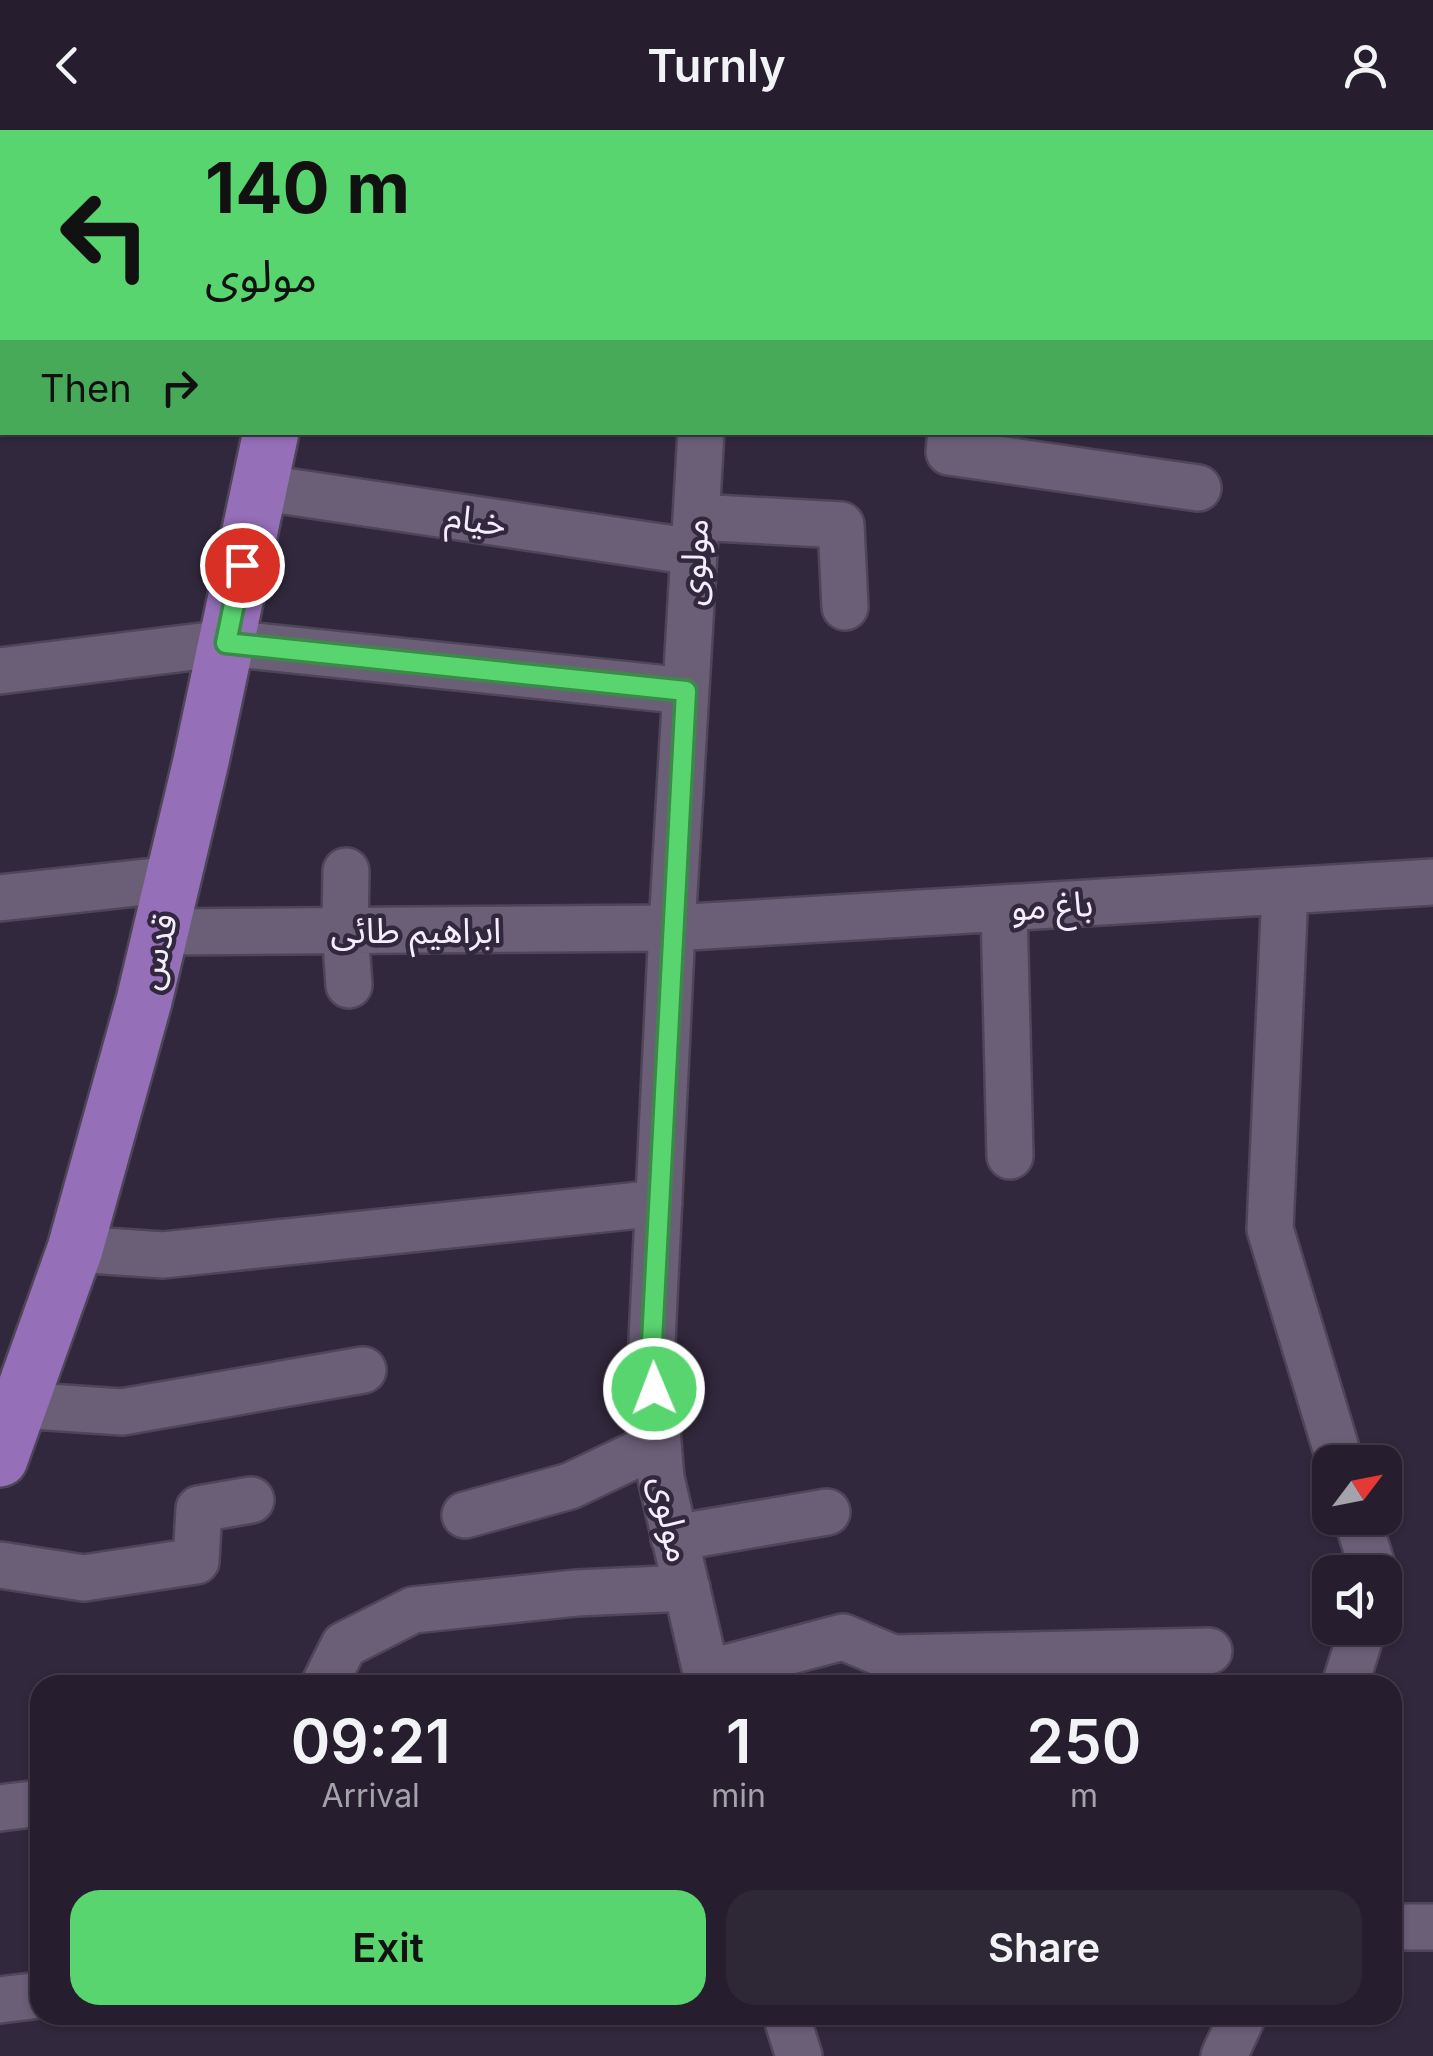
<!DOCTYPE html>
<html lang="en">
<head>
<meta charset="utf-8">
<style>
	body { margin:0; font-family:Inter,"Noto Sans Arabic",sans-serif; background:#2e2736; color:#f1f3f6; height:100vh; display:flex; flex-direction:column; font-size:38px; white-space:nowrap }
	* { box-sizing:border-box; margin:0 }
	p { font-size:32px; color:#a4a2aa }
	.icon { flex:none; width:55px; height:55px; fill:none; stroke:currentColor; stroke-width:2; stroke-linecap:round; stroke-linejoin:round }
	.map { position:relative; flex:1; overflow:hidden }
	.side { position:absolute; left:30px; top:1545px; width:1372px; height:350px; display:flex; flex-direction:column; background:#261e2e; border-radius:30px; box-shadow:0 2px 8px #0004,0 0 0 2px #423c4a }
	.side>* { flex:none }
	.hud { position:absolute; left:0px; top:0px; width:1435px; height:305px; box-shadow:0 2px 8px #0004,0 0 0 2px #423c4a; background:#59d56f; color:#111; overflow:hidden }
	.needle { width:65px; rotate:58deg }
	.buttons { position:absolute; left:1312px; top:1315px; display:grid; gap:20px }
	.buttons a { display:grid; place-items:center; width:90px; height:90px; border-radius:20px; background:#261e2e; box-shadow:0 2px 8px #0004,0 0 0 2px #423c4a; font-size:50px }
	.pin { position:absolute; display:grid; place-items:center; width:85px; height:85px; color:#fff; margin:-42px; border:5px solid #fff; border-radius:50%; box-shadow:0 2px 10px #0007 }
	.me { position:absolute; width:110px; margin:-55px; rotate:359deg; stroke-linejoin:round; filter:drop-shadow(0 0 8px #0008) }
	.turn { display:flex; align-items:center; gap:35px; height:210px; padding:0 40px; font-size:45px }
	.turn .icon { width:130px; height:130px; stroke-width:2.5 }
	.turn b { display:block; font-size:70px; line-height:85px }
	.then { display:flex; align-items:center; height:95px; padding:0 40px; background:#0003; gap:20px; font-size:38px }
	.eta { display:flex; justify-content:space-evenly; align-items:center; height:170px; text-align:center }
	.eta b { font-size:60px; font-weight:600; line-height:70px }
	.action { display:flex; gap:20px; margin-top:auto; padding:20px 40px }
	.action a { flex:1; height:115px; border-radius:30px; background:#59d56f; color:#111; font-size:40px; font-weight:600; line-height:115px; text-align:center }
	.action a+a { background:#2e2736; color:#f1f3f6 }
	header { display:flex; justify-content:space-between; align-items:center; height:130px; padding:0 40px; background:#261e2e; font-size:45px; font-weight:600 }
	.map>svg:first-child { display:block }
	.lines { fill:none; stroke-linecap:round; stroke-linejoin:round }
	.minor-casing { stroke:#4e4558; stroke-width:50 }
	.major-casing { stroke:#4e4558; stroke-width:60 }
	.minor { stroke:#6b5f78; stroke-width:45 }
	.major { stroke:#956fb8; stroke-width:55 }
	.route-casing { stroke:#3a8a48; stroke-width:25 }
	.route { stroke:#59d56f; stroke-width:18 }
	.labels { text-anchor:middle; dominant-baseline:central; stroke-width:9; stroke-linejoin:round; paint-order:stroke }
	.street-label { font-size:35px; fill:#f4edfb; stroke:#32283d }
</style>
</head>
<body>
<header><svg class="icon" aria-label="back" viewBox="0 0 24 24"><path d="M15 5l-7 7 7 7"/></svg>Turnly<svg class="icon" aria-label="person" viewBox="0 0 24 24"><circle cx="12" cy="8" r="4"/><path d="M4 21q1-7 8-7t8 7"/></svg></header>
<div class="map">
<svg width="1433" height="1926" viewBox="0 0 1433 1926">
	<rect width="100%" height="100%" fill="#32283d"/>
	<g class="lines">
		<g class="minor-casing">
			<path id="minor" d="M940,0L941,2
				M757,2V0
				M1432,89L1433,90
				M0,139H2
				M1432,197H1433
				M701,302L672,798L651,1231L661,1348L709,1555
				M951,302L949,322L1198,358
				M258,357L694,422
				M696,387L841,395L845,477
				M0,541L226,513L686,561
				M346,741L345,800L349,855
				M1285,761L1270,1099L1340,1332
				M0,768L173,749
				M1004,778L1010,1026
				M161,802L672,798L1433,752
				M75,1119L163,1125L659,1073
				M19,1275L122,1282L363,1240
				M465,1385L570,1356L658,1314
				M1357,1388L1374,1442
				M674,1408L827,1382
				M0,1435L84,1448L196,1431L199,1379L251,1370
				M707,1543L843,1507L893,1528L1209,1521
				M324,1555L344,1515L413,1480L576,1463L687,1458
				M1345,1555L1363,1498
				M0,1678L40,1673
				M1392,1797H1433
				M0,1870L40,1865
				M786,1885L799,1926
				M1224,1926L1243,1885"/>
		</g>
		<g class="major-casing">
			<path id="major" d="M344,2L345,0
				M0,1329L75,1119L144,871L201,631L271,302"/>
		</g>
		<use href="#minor" class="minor"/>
		<use href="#major" class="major"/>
	</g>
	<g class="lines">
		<g class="route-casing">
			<path id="route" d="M242,435L226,513L686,561L651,1231L654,1259"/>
		</g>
		<use href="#route" class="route"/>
	</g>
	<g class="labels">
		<g class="street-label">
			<text transform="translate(476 389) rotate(8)">خیام</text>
			<text transform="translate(693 432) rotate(-87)">مولوی</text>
			<text transform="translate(1052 775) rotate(-3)">باغ مو</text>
			<text x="416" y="800">ابراهیم طائی</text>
			<text transform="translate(156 821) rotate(-76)">قدس</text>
			<text transform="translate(672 1389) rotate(78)">مولوی</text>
		</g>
	</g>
</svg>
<div class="buttons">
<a><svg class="needle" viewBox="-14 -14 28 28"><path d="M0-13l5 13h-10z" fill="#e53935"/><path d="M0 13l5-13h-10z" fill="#a4a2aa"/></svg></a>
<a><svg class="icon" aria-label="sound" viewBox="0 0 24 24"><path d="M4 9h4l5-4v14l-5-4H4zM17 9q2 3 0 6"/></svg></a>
</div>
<div class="pin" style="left:242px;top:435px;background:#d93025"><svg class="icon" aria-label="arrive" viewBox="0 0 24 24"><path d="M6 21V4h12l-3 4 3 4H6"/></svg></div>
<svg class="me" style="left:654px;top:1259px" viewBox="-20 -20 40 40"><circle r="17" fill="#59d56f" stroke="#fff" stroke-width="3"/><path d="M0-11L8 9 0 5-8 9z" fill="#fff"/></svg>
<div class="hud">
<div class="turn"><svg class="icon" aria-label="left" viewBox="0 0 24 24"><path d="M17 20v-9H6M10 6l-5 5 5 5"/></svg><div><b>140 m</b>مولوی</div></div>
<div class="then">Then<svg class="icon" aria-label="right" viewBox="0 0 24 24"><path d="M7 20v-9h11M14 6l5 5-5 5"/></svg></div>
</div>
<section class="side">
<div class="eta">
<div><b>09:21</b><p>Arrival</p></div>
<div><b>1</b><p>min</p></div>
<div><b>250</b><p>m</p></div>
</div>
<div class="action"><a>Exit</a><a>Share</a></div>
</section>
</div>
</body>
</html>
